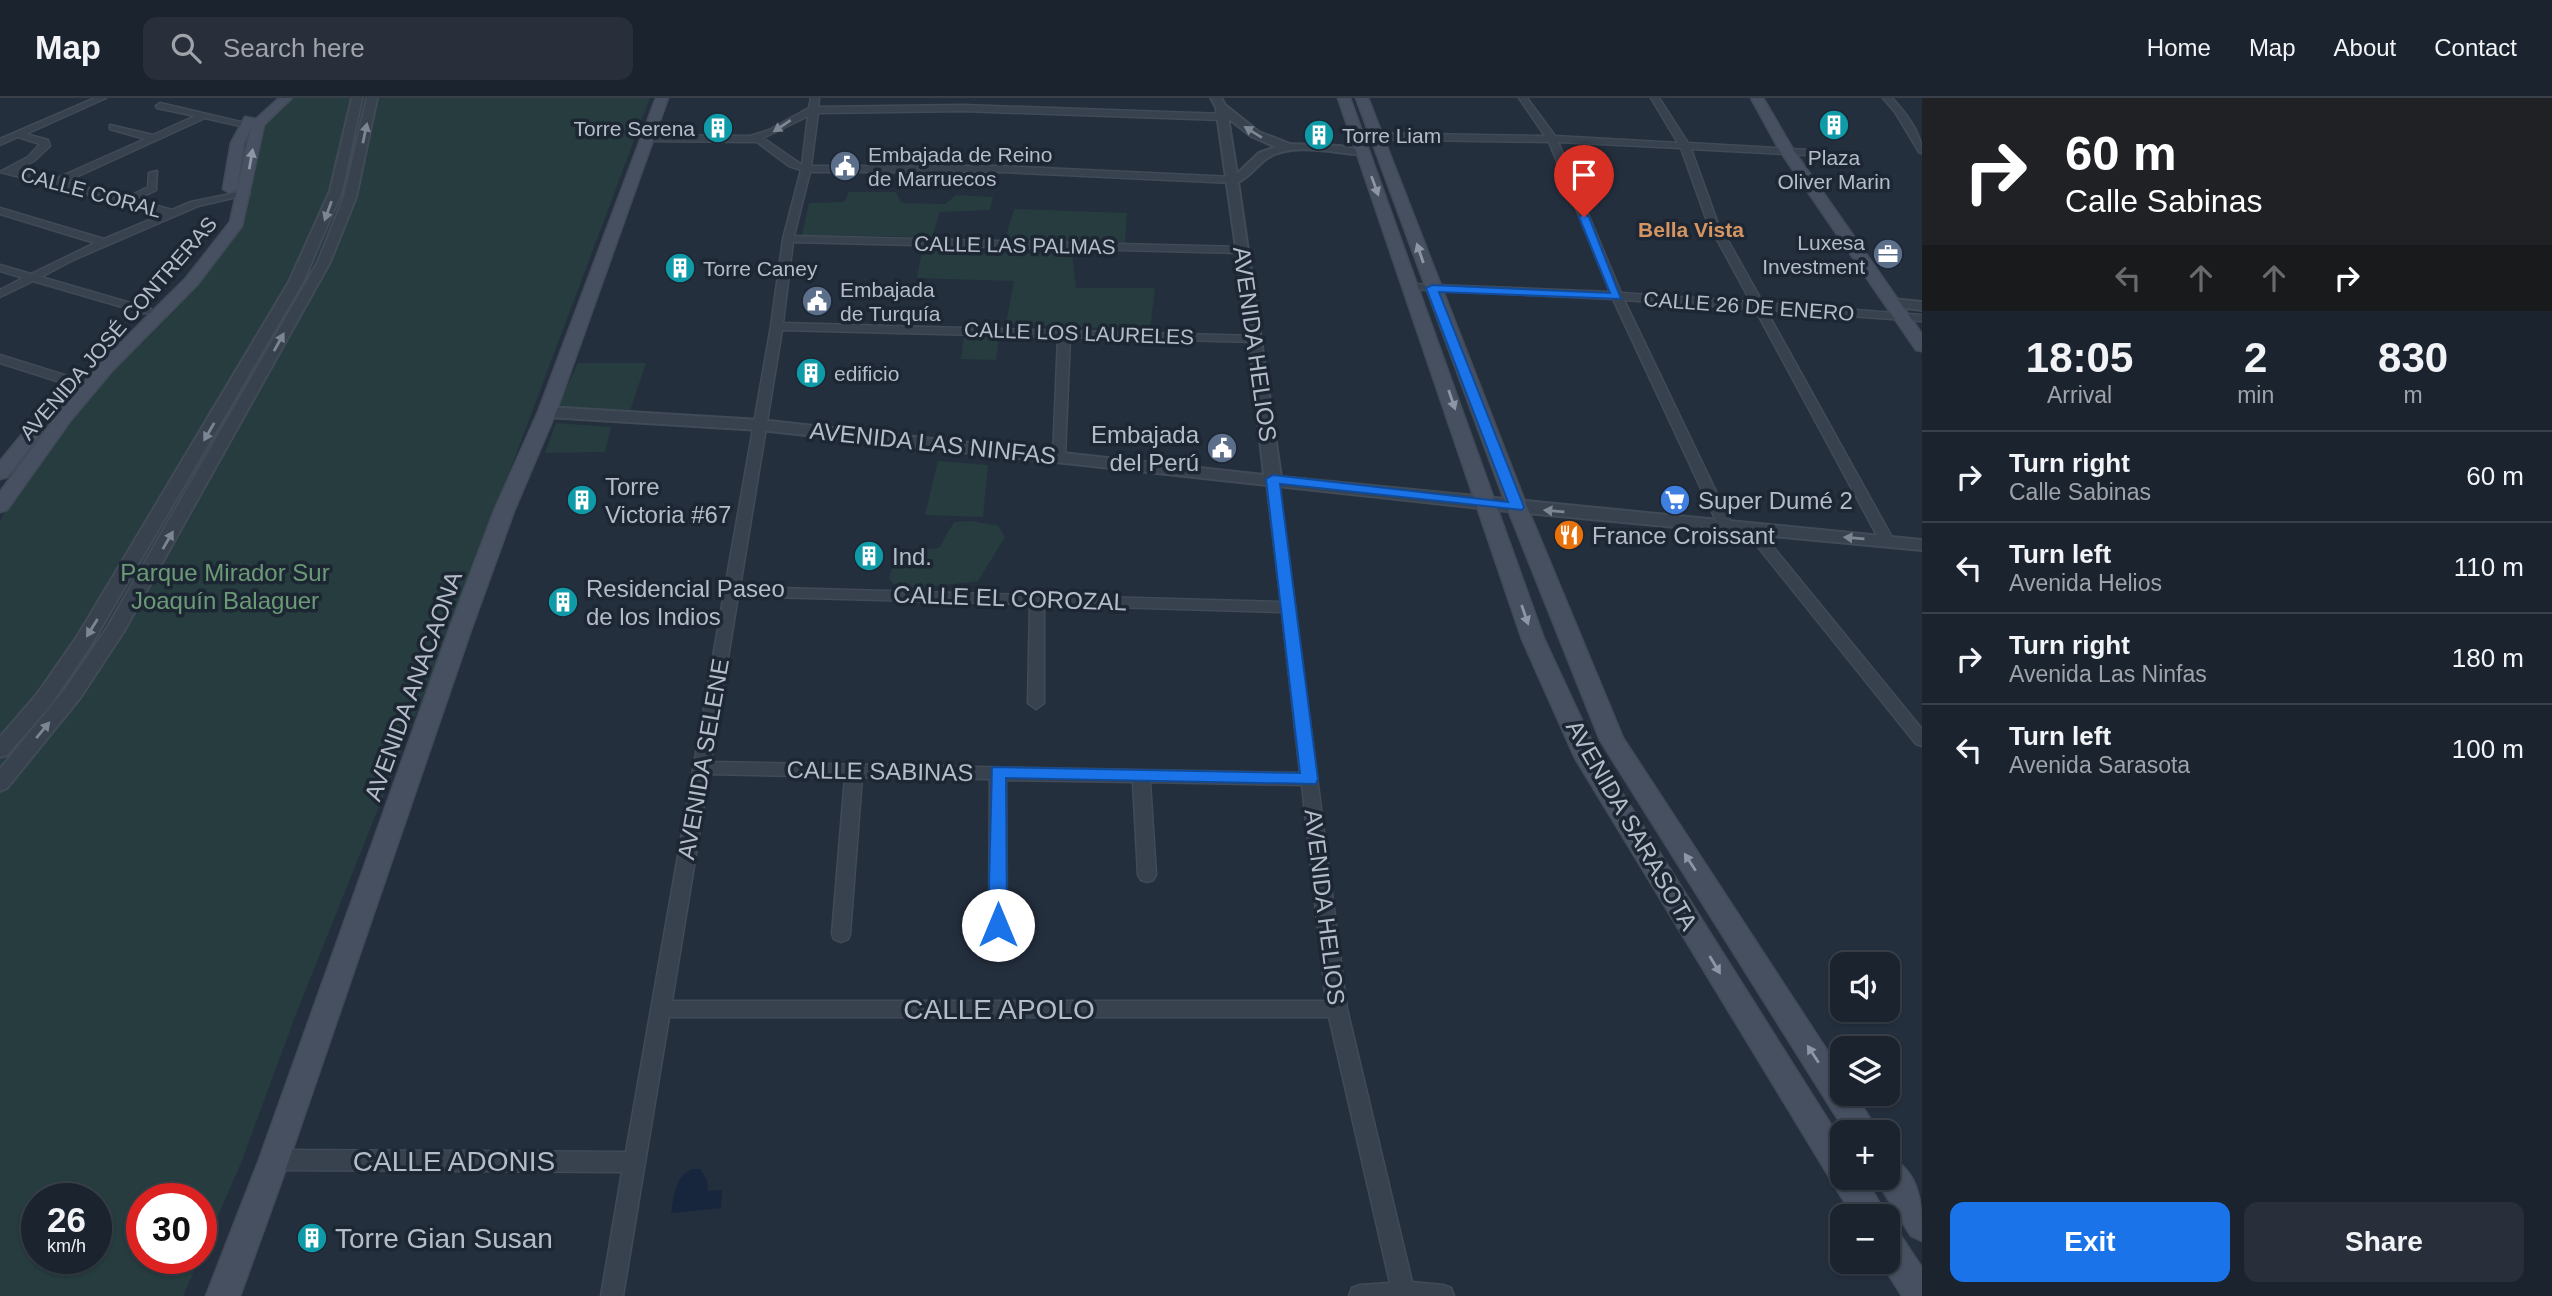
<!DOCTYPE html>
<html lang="en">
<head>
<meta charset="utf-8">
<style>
	body { margin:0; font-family:Arial,sans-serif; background:#282f3a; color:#f1f3f6; height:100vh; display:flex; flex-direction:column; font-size:26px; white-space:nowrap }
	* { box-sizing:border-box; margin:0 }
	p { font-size:23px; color:#a0a4aa }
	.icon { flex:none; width:38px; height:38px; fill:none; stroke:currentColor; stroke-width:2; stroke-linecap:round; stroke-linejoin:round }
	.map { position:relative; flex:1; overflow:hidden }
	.drawer { display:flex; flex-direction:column; background:#1b232e; width:630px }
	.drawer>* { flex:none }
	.top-card { background:#202124; color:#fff; overflow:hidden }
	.fabs { position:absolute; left:1830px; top:854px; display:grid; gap:14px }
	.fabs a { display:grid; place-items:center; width:70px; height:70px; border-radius:14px; background:#1b232e; box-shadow:0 2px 5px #0004,0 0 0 2px #39404a; font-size:35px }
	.speed { position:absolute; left:21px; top:1085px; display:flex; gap:14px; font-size:35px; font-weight:700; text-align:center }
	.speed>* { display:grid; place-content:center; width:91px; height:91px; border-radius:50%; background:#1b232e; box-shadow:0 2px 5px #0004,0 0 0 2px #39404a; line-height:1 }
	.speed small { font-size:18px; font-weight:400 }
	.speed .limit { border:10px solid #d22; background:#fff; color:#111 }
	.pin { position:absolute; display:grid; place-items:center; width:60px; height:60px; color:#fff; margin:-72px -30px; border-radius:50% 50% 50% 0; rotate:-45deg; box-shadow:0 0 7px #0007 }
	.pin .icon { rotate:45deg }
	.me { position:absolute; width:77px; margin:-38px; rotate:0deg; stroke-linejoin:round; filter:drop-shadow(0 0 5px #0008) }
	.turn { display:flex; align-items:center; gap:24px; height:147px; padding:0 28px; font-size:32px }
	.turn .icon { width:91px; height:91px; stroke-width:2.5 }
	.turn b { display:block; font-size:49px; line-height:60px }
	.lanes { display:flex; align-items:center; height:66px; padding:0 28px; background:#0003; justify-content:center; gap:35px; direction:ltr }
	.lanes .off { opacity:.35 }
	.eta { display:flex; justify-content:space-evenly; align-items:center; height:119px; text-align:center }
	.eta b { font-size:42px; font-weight:600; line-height:49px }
	.cta { display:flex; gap:14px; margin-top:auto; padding:14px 28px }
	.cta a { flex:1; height:80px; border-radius:14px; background:#1a73e8; color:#fff; font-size:28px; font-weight:600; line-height:80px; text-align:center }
	.cta a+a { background:#282f3a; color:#f1f3f6 }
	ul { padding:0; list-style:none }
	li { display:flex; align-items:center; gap:21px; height:91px; padding:0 28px; border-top:2px solid #39404a }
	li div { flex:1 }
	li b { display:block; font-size:26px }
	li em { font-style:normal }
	header { display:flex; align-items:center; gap:42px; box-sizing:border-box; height:98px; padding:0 35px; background:#1b232e; border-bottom:2px solid #39404a }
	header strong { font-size:33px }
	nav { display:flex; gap:38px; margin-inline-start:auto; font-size:24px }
	.search { width:490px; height:63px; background:#282f3a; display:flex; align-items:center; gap:18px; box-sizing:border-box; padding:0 24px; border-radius:14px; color:#a0a4aa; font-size:26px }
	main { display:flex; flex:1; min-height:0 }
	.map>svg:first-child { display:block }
	.green { fill:#263c3f; fill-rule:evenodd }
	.water { fill:#17263c }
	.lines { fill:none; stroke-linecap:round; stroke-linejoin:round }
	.minor-casing { stroke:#414a57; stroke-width:3 }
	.tertiary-casing { stroke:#414a57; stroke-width:4 }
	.secondary-casing { stroke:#414a57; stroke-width:3 }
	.minor { fill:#38414e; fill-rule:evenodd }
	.tertiary { fill:#38414e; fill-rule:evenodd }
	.secondary { fill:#465061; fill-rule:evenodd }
	.oneway { fill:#7c8592 }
	.oneway2 { fill:#8e96a5 }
	.route { fill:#1a73e8; stroke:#114b97; stroke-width:2 }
	.labels { text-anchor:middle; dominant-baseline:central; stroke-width:7; stroke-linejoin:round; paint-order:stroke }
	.far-poi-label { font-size:21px; fill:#b4bcc9; stroke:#1d2633; text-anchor:start }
	.far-street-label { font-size:21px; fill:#b4bcc9; stroke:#1d2633 }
	.far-neighbourhood-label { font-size:21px; font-weight:bold; fill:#d59563; stroke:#1d2633 }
	.street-label { font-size:24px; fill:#b4bcc9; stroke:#1d2633 }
	.poi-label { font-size:24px; fill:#b4bcc9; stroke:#1d2633; text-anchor:start }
	.park-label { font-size:24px; fill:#6b9a76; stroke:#1d2633 }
	.near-street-label { font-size:28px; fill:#b4bcc9; stroke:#1d2633 }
	.near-poi-label { font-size:28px; fill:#b4bcc9; stroke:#1d2633; text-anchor:start }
</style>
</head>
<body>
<header>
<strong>Map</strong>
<div class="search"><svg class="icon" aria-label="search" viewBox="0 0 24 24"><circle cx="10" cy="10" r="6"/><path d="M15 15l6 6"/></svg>Search here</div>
<nav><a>Home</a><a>Map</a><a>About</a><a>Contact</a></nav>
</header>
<main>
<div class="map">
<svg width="1922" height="1198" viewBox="0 0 1922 1198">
	<rect width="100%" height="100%" fill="#242f3e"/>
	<path class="green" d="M290,0H650L451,529L296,916L241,1065L201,1157V1101H142V1160H200L183,1198H0V423L12,401L72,317L243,124L262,29ZM37,1101H96V1160H37Z
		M849,94H896L901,105L945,106L956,97L993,99L990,112L940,114L932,139L802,137L809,105L844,104Z
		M1014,111L1127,115L1125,145L1005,141Z
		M922,152L1072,156L1076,190H1155L1150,232L1006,226L1014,183L917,180Z
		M964,238H999L996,262L961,261Z
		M578,265H646L630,313L557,309Z
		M556,325L611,329L605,354L545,355Z
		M938,363L988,367L983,419L925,417Z
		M972,423L998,428L1005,439L978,483L920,490L897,489L889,481C893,454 916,452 939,450L954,424Z"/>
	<path class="water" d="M692,1071H700L707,1082L708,1093L722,1092L721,1110L671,1115C674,1098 674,1080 692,1071Z"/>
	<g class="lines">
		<g class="minor-casing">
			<path id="minor" d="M95,0H106L26,36L48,42L50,48L34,63L18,71L55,81L145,41L110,31V27L153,37L195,18L157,10L156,8L160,5L249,26L245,29L205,20L65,84L126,100L148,89L149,75L157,73L156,92L136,102L172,112L191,104L245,93L250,96L198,108L73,162L41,179L151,211V215H143L33,183L0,199V192L23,180L0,173V167L31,176L95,145L0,116V110L104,141L164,116L0,74L28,59L40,46L18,39L0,47V41Z
				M811,0H819L818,9L963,7L1223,16L1227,19L1223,22L963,13L818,15L811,68H1002L1233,79L1238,82L1233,85L1002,74H810L794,138L1242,149L1247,152L1242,155L793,144L783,225L1256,238L1262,241L1256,244L1070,239L1065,358L1059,362L1053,358L1058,239L782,232L740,489L1281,504L1266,381L1273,377L1278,378L1347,911L1412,1184L1443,1187L1451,1190L1454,1198H1349L1352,1190L1360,1187L1390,1185L1329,919H669L623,1198H601L622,1074L274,1072L266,1069L263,1062L266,1055L274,1052L626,1054L771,228L783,141L801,72L789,68L757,44L648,43L643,40L648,37L750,38L769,32L809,10ZM808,18L802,67L763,40ZM738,498L1030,506L1028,605L1036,611L1044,605V507L1282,514L1300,675L711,664ZM709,676L845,679L832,836L834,841L841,844L848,841L850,836L862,679L990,681L989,826L991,831L998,834L1005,831L1007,826L1006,682L1133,684L1138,777L1141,782L1147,784L1153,782L1156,777L1150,684L1302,687L1326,903H672Z
				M1519,0H1527L1555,38L1678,45L1651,0H1659L1688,45L1809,52V56L1806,57L1691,51L1717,123L1763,205L1922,217V223H1919L1766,212L1894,443L1892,446L1887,447L1880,443L1755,211L1624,202L1733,429L1726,433L1719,429L1613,201L1407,191L1406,189L1411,186L1610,194L1549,44L1357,41L1352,38L1357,35L1545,38ZM1558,44L1681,50L1707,123L1751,204L1621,195Z
				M1883,0H1892C1905,14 1922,35 1922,55L1919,54L1895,14Z
				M0,257L93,286L95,289L89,293L85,292L0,265Z
				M1751,427L1756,428L1922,631V648L1916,646L1746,434L1744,431L1746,428Z"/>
		</g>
		<g class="tertiary-casing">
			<path id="tertiary" d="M352,0H362L342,93L303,184L91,547L52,605L7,657L0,659V639L38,595L77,539L289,184L330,93Z
				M367,0H377L356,99L330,164L124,533L80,600L7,690L0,693V671L66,590L107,530L318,164L344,99Z
				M1211,0H1221L1225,7L1259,34L1290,46L1340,48L1369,54L1363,57C1335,55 1294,44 1269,59C1257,66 1251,78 1238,84L1281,379L1922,442V452L1517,414L760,332L547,319L539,314L547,309L760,322L1264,377L1249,241L1216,9ZM1228,20L1251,38L1276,49L1259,55L1237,76Z
				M1892,201L1922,204V212L1887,208L1885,205Z"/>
		</g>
		<g class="secondary-casing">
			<path id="secondary" d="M279,0H292L264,27L242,128L198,186L112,273L71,322L7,412L0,414V394L59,314L100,265L186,180L230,124L251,29L244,45L237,91L230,95L223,91L231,45L245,19L256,21Z
				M656,0H668L556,314L514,413L472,529L289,1062L240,1198H206L259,1062L450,529L494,413L538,314Z
				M1338,0H1350L1544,541L1598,657L1843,1046V1080H1865L1887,1118H1853L1575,660L1522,541Z
				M1356,0H1368L1527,409L1623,640L1843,977V996H1855L1878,1034H1846L1600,642L1507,409Z
				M1751,0H1763L1794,53L1922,236V253L1916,252L1780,53Z
				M35,327L44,332L7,379L0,381V363L29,328Z
				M1888,1059C1922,1073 1922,1112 1922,1143L1911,1138L1875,1080H1888Z
				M1888,1130L1899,1135L1922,1170V1198H1902L1881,1164H1888Z"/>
		</g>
		<use href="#minor" class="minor"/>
		<use href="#tertiary" class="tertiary"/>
		<use href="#secondary" class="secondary"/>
	</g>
	<defs><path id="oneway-solid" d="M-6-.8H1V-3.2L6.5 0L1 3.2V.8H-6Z" transform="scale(1.75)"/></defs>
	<g class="oneway">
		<use href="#oneway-solid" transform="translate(782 28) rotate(146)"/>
		<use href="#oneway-solid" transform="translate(1253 34) rotate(-148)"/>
		<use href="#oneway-solid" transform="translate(365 35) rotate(-78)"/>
		<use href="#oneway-solid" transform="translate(328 113) rotate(110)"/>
		<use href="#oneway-solid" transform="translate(279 244) rotate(-61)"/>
		<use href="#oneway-solid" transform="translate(209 334) rotate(120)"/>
		<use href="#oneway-solid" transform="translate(1554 413) rotate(-175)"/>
		<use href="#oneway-solid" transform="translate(1854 440) rotate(-175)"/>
		<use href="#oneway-solid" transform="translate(168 442) rotate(-60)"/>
		<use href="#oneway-solid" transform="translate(92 530) rotate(122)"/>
		<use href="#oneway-solid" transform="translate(43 632) rotate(-50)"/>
	</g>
	<g class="oneway2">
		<use href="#oneway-solid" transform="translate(251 61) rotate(-80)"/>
		<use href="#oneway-solid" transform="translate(1375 88) rotate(70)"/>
		<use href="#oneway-solid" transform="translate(1420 155) rotate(-109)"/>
		<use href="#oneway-solid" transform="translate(1452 302) rotate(71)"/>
		<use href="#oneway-solid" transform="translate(1525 517) rotate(71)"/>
		<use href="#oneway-solid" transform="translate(1690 764) rotate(-123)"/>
		<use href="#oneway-solid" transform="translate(1715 867) rotate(59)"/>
		<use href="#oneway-solid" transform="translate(1813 956) rotate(-123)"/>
	</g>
	<path class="route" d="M1584,116L1589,119L1621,201L1439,194L1524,409L1522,412L1280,386L1318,681L1316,686L1006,680L1007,827L1004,832H991L988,827L992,669L1300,675L1266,381L1273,377L1508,404L1426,190L1432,187L1610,195L1579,119Z"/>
	<defs>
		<g id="building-disc" transform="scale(1.575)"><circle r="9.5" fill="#0f9aa8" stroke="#1d2633"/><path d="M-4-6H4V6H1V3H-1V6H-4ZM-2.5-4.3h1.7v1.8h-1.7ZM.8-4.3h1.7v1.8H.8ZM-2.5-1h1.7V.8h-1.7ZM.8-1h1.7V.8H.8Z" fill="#fff"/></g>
		<g id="civic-disc" transform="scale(1.575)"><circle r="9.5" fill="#5c6f8a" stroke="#1d2633"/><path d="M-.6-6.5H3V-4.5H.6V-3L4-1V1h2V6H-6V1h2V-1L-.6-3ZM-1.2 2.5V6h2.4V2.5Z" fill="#fff"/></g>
		<g id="office-disc" transform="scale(1.575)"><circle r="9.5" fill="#5c6f8a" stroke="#1d2633"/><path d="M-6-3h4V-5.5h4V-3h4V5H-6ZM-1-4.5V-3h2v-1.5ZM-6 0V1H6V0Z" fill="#fff"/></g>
		<g id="supermarket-disc" transform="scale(1.575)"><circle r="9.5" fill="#3f7fe0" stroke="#1d2633"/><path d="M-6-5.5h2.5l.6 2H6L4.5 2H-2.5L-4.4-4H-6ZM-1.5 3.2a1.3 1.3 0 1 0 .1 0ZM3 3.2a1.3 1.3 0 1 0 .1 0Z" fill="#fff"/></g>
		<g id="restaurant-disc" transform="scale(1.575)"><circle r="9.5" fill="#e8710a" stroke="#1d2633"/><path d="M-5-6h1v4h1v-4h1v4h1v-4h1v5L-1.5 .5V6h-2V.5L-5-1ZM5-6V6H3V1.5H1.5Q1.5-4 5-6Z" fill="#fff"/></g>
	</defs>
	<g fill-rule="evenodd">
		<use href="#building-disc" x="1834" y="27"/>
		<use href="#building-disc" x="718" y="30"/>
		<use href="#building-disc" x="1319" y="37"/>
		<use href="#civic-disc" x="845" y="68"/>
		<use href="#office-disc" x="1888" y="156"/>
		<use href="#building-disc" x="680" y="170"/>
		<use href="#civic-disc" x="817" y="203"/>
		<use href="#building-disc" x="811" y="275"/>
		<use href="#civic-disc" x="1222" y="350"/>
		<use href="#building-disc" x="582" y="402"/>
		<use href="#supermarket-disc" x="1675" y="402"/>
		<use href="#restaurant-disc" x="1569" y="437"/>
		<use href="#building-disc" x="869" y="458"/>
		<use href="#building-disc" x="563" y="504"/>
		<use href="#building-disc" x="312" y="1140"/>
	</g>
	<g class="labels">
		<g class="far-poi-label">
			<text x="695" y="30" text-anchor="end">Torre Serena</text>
			<text x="1342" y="37">Torre Liam</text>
			<text x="868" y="56">Embajada de Reino<tspan x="868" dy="24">de Marruecos</tspan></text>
			<text x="1834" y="59" text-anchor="middle">Plaza<tspan x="1834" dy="24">Oliver Marin</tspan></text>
			<text x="1865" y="144" text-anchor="end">Luxesa<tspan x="1865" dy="24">Investment</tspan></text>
			<text x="703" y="170">Torre Caney</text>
			<text x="840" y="191">Embajada<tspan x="840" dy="24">de Turquía</tspan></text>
			<text x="834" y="275">edificio</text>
		</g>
		<g class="far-street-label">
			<text transform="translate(91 94) rotate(15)">CALLE CORAL</text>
			<text transform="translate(1015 147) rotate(1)">CALLE LAS PALMAS</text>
			<text transform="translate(1749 208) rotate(4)">CALLE 26 DE ENERO</text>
			<text transform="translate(118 230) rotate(-49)">AVENIDA JOSÉ CONTRERAS</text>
			<text transform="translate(1079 235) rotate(2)">CALLE LOS LAURELES</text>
		</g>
		<g class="far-neighbourhood-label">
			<text x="1691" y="131">Bella Vista</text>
		</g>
		<g class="street-label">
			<text transform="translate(1255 246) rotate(82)">AVENIDA HELIOS</text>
			<text transform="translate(933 345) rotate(6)">AVENIDA LAS NINFAS</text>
			<text transform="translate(1010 500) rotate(2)">CALLE EL COROZAL</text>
			<text transform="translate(413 588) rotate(-70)">AVENIDA ANACAONA</text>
			<text transform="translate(703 661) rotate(-80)">AVENIDA SELENE</text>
			<text transform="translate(880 673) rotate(1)">CALLE SABINAS</text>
			<text transform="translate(1632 727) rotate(60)">AVENIDA SARASOTA</text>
			<text transform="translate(1325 809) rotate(83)">AVENIDA HELIOS</text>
		</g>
		<g class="poi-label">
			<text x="1199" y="336" text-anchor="end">Embajada<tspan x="1199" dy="28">del Perú</tspan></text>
			<text x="605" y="388">Torre<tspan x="605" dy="28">Victoria #67</tspan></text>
			<text x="1698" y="402">Super Dumé 2</text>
			<text x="1592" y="437">France Croissant</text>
			<text x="892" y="458">Ind.</text>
			<text x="586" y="490">Residencial Paseo<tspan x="586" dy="28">de los Indios</tspan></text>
		</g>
		<g class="park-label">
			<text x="225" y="474">Parque Mirador Sur<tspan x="225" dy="28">Joaquín Balaguer</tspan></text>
		</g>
		<g class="near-street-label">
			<text x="999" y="911">CALLE APOLO</text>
			<text x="454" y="1063">CALLE ADONIS</text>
		</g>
		<g class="near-poi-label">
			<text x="335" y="1140">Torre Gian Susan</text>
		</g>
	</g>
</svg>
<div class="fabs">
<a><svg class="icon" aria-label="sound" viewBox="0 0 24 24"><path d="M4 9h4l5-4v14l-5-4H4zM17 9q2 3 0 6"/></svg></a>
<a><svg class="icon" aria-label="layers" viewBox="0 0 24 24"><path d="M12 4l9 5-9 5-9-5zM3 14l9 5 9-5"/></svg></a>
<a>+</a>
<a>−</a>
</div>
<div class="speed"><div>26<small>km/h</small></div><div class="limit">30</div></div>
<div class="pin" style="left:1584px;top:119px;background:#d93025"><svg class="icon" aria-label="arrive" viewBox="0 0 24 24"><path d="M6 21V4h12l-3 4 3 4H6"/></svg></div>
<svg class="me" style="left:998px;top:827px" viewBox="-20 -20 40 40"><circle r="19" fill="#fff"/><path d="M0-13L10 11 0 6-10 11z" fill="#1a73e8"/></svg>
</div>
<section class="drawer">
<div class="top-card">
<div class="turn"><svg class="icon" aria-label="right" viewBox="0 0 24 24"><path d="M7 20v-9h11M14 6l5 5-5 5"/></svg><div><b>60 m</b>Calle Sabinas</div></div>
<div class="lanes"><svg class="icon off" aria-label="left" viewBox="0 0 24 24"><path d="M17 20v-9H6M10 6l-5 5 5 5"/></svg><svg class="icon off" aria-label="ahead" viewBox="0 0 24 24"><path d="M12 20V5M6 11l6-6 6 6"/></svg><svg class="icon off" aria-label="ahead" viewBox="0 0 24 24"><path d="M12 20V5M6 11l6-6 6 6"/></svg><svg class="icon" aria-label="right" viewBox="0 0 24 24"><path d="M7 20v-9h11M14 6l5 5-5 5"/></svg></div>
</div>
<div class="eta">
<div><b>18:05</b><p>Arrival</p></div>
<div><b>2</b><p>min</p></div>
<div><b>830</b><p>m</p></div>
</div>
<ul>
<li><svg class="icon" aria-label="right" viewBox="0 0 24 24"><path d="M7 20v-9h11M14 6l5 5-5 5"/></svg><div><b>Turn right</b><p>Calle Sabinas</p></div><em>60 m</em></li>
<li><svg class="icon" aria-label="left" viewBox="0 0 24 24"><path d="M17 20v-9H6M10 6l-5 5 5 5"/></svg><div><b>Turn left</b><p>Avenida Helios</p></div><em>110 m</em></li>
<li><svg class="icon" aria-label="right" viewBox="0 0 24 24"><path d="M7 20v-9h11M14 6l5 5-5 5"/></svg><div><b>Turn right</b><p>Avenida Las Ninfas</p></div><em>180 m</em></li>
<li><svg class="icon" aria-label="left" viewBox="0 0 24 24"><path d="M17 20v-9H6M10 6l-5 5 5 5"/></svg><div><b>Turn left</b><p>Avenida Sarasota</p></div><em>100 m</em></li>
</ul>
<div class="cta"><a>Exit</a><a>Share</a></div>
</section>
</main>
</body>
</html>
